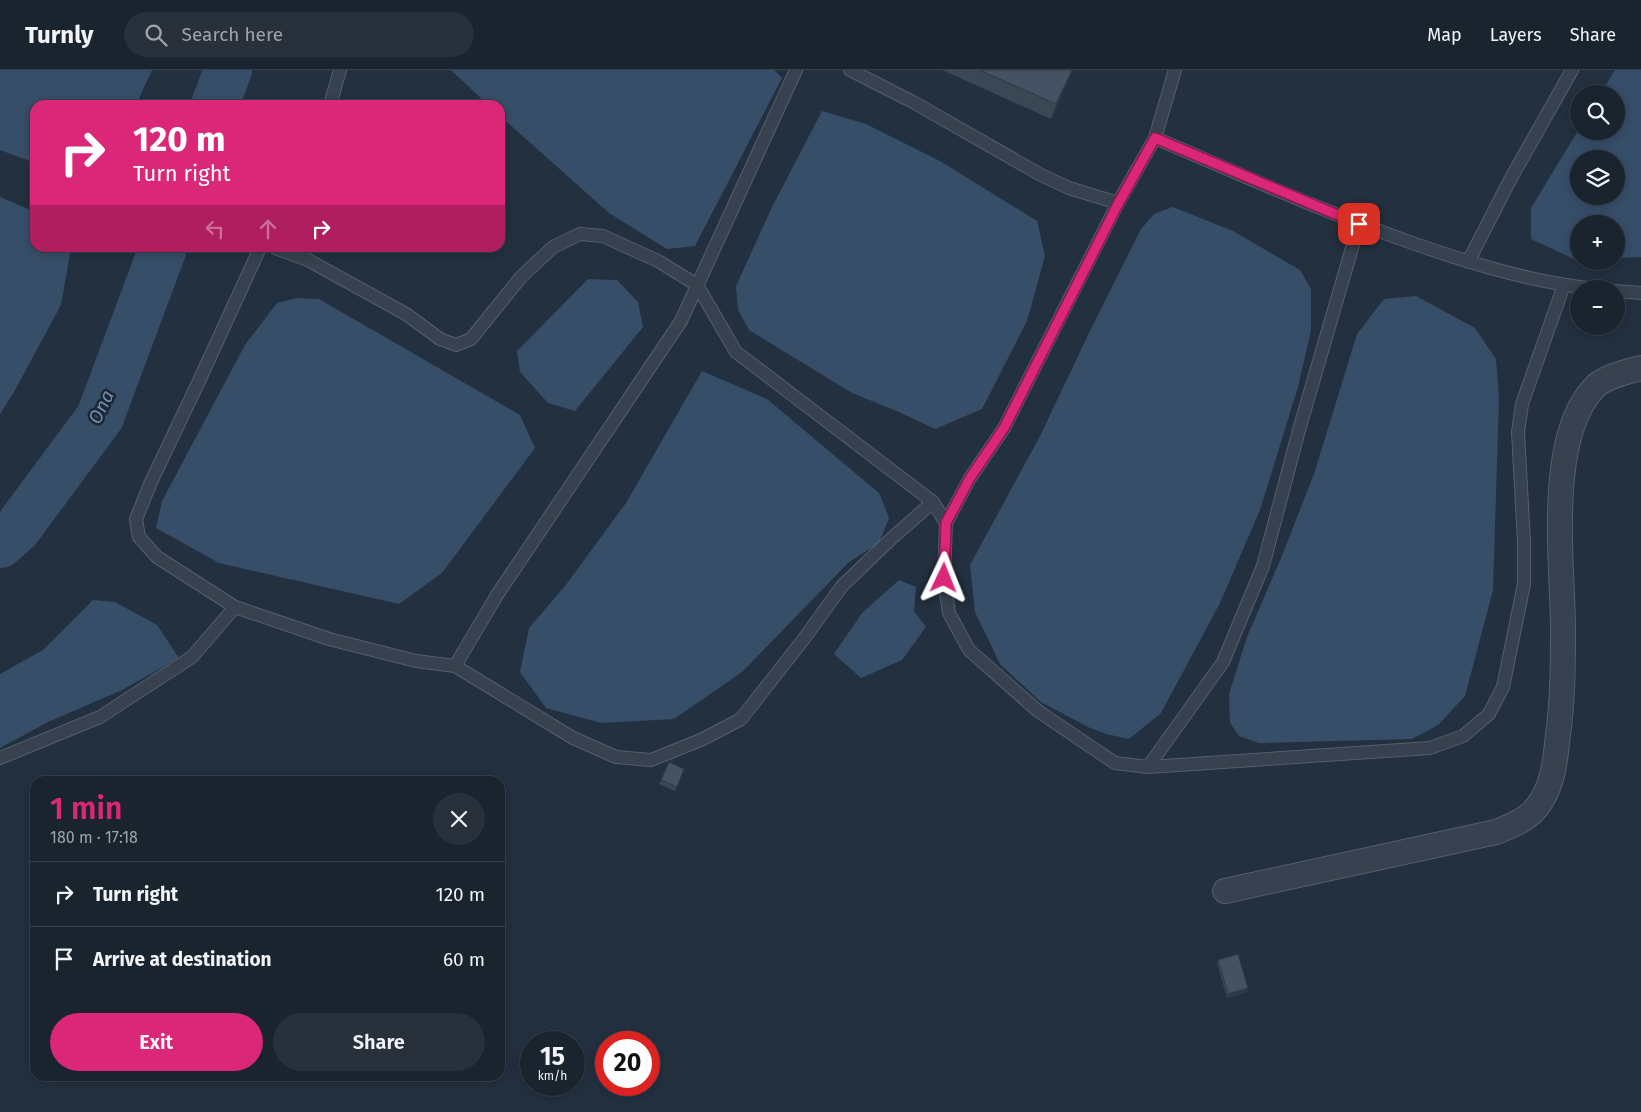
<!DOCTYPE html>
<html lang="en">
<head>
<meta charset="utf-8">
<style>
	body { margin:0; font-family:"Fira Sans",sans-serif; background:#27303b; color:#f1f3f6; height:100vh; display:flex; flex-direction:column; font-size:19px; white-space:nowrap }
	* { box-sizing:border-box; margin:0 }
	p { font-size:16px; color:#9fa4aa }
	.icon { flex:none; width:28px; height:28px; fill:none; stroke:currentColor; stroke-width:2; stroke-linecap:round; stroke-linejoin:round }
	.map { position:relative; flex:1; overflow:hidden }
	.side { position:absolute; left:30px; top:706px; width:475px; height:305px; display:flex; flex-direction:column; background:#1a242f; border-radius:15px; box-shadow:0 2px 12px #0003,0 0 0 1px #38414b }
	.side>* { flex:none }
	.banner { position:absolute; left:30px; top:30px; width:475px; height:152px; border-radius:15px; box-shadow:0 2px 12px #0003,0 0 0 1px #38414b; background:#db2777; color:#fff; overflow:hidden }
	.controls { position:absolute; left:1570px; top:15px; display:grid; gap:10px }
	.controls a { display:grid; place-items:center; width:55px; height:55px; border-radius:50%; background:#1a242f; box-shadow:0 2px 12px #0003,0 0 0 1px #38414b; font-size:25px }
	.speed { position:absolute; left:520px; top:961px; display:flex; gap:10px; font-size:25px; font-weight:700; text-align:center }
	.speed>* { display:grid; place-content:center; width:65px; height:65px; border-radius:50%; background:#1a242f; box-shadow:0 2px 12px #0003,0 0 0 1px #38414b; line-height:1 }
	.speed small { font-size:12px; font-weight:400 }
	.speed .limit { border:8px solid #d22; background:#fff; color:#111 }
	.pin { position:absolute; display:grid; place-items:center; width:42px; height:42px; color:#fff; margin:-21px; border-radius:10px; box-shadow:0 2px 8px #0006 }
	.me { position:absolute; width:55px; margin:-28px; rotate:2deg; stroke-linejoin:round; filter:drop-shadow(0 0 4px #0008) }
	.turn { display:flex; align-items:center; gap:18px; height:105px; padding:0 20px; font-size:22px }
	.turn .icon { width:65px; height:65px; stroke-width:2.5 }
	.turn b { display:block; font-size:35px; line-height:42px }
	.lanes { display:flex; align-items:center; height:48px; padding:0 20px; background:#0003; justify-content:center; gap:25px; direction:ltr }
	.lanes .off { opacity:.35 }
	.round { display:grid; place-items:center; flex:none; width:52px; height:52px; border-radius:26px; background:#27303b }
	.summary { display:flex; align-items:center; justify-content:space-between; height:85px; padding:0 20px }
	h1 { font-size:30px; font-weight:600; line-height:38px; color:#db2777 }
	.button { display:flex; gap:10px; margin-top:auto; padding:10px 20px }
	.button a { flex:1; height:58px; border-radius:30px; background:#db2777; color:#fff; font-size:20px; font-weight:600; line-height:58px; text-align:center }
	.button a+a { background:#27303b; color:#f1f3f6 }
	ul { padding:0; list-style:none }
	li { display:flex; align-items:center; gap:15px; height:65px; padding:0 20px; border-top:1px solid #38414b }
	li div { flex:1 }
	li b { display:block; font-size:19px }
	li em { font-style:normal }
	header { display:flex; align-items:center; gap:30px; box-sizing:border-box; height:70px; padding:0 25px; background:#1a242f; border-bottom:1px solid #38414b }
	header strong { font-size:24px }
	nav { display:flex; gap:28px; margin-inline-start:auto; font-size:18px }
	.search { width:350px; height:45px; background:#27303b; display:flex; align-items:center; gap:12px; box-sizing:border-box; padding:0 18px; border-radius:28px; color:#9fa4aa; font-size:19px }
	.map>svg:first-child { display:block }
	.water { fill:#374e69; fill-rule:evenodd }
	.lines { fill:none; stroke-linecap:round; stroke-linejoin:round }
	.river { stroke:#374e69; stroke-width:48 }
	.lane-casing { stroke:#555f6d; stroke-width:14 }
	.street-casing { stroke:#555f6d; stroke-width:26 }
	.lane { stroke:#37414f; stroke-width:12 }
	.street { stroke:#37414f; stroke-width:24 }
	.wall { fill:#3a4755 }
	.shaded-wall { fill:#303945 }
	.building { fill:#445263; stroke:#303945 }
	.route-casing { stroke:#8e194d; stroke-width:12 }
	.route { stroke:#db2777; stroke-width:9 }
	.labels { text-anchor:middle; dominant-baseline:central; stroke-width:5; stroke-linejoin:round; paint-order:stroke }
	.water-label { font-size:19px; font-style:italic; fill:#728eae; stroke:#1c2634 }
</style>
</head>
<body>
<header>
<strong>Turnly</strong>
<div class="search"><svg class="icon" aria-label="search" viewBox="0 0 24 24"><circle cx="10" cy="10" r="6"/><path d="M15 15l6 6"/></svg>Search here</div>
<nav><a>Map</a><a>Layers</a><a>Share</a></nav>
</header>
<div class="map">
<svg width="1641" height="1042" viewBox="0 0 1641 1042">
	<rect width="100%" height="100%" fill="#23303f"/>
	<path class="water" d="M0,0H152L136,35H35V93L0,80Z
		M451,0H774L782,8L695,176L667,179L609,143L500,46V35H488Z
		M1615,0H1641V187L1616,188V154H1579V189L1576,190L1531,169V138L1579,59V61H1616V24H1600ZM1579,89H1616V126H1579Z
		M822,41L866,54L940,91L1037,151L1045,186L1027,251L982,339L935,359L899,342L852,323L749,260L738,240L736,216L772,137Z
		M0,127L35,142V178H71L61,235L14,322L0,344Z
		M1173,137L1233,161L1300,200L1311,219V260L1298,317L1260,440L1220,533L1161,643L1129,669L1106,664L1088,657L1041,632L1000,594L975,542L970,495L1040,366L1090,261L1141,159L1154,144Z
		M588,209L617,210L638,232L643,257L575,341L548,333L520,302L517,281Z
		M1416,226L1475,258L1496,289L1499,328L1493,520L1465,626L1438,655L1412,669L1259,673L1239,666L1230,653L1229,624L1247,567L1281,488L1314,404L1357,264L1384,229Z
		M297,228L319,229L520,345L535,378L442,503L399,534L219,493L156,458L162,431L245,275L277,233Z
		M702,301L767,329L879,423L889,448L879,473L849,492L742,602L674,649L601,653L546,638L520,602L529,558L565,516L626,433Z
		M899,510L916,517L914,541L926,557L902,590L861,608L834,584L862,543Z
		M93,530L115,532L157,555L179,588L122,620L48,652L0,678V604L43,580Z"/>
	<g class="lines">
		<path class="river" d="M215,35L228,0
			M0,474L17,459L100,347L163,178"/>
		<g class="lane-casing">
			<path id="lane" d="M796,0L681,251L497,525L455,596L573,668L616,687L651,690L703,669L741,649L803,570L842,516L892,468L933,432
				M850,0L913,32L1041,105L1069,118L1118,133
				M1175,0L1155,68L1118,133L1004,358L970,408L946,453L944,508L949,543L969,580L1038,641L1115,693L1148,697L1430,678L1463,666L1489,644L1503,617L1524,514V472L1518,362L1522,334L1564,215
				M330,35L340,0
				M1155,68C1242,105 1328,144 1418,175C1476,195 1536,213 1597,219
				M260,178L199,311L151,412L136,449L139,467L157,487L235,537L329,569L416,591L455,596
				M275,178L308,190L406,244L440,269L456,275L471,269L521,207L553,177L580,164L603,166L658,191L697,215L736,282L933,432L946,453
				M1468,192L1510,110L1572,0
				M1616,221L1641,223
				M0,688L100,647L192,587L235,537
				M1148,697L1223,592L1263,496L1299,360L1359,154"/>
		</g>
		<g class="street-casing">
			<path id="street" d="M1225,821L1496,762C1511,756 1527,750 1537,737C1554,715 1555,690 1558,665C1563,628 1563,592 1563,555C1562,490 1547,369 1593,319C1603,307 1626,302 1641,298"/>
		</g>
		<use href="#lane" class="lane"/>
		<use href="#street" class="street"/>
	</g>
	<path class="wall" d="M942,0H1072L1051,49Z
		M669,692L684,699L675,721L659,714Z
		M1218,890L1248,918L1247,922L1227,928L1217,893Z"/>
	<path class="shaded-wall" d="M1072,0H1073L1051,49L1056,34Z
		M1248,918L1247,922L1227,928L1228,924Z"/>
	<path class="building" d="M979,0H1072L1056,34Z
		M669,692L684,699L677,717L661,710Z
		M1238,884L1248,918L1228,924L1218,890Z"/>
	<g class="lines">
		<g class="route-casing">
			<path id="route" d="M944,508L946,453L970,408L1004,358L1118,134L1155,68L1359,154"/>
		</g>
		<use href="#route" class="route"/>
	</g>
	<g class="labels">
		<g class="water-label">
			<text transform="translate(101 337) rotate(-64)">Ona</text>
		</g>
	</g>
</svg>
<div class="controls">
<a><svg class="icon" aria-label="search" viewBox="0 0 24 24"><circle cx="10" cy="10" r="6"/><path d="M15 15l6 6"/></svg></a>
<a><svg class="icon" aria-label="layers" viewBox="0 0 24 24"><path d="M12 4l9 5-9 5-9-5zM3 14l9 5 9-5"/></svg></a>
<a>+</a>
<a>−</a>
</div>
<div class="speed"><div>15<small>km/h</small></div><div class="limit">20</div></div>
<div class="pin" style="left:1359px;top:154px;background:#d93025"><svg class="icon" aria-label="arrive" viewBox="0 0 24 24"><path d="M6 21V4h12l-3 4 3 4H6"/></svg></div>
<svg class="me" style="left:944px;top:508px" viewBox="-20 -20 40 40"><path d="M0-17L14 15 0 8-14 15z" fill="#db2777" stroke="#fff" stroke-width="4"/></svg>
<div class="banner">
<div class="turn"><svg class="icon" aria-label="right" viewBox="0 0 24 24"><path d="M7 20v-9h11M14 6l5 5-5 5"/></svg><div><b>120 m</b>Turn right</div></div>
<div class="lanes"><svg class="icon off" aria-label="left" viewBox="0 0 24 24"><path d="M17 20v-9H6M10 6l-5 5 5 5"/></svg><svg class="icon off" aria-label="ahead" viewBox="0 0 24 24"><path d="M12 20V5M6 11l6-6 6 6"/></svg><svg class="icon" aria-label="right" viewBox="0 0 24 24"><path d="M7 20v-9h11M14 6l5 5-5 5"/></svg></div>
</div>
<section class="side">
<div class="summary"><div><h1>1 min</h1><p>180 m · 17:18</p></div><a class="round"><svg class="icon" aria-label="close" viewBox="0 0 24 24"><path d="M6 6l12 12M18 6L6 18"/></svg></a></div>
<ul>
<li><svg class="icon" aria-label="right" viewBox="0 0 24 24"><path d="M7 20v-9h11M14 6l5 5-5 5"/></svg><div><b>Turn right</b></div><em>120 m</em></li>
<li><svg class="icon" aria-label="arrive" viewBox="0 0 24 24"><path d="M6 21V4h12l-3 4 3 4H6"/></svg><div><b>Arrive at destination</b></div><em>60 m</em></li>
</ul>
<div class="button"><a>Exit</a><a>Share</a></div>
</section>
</div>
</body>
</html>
